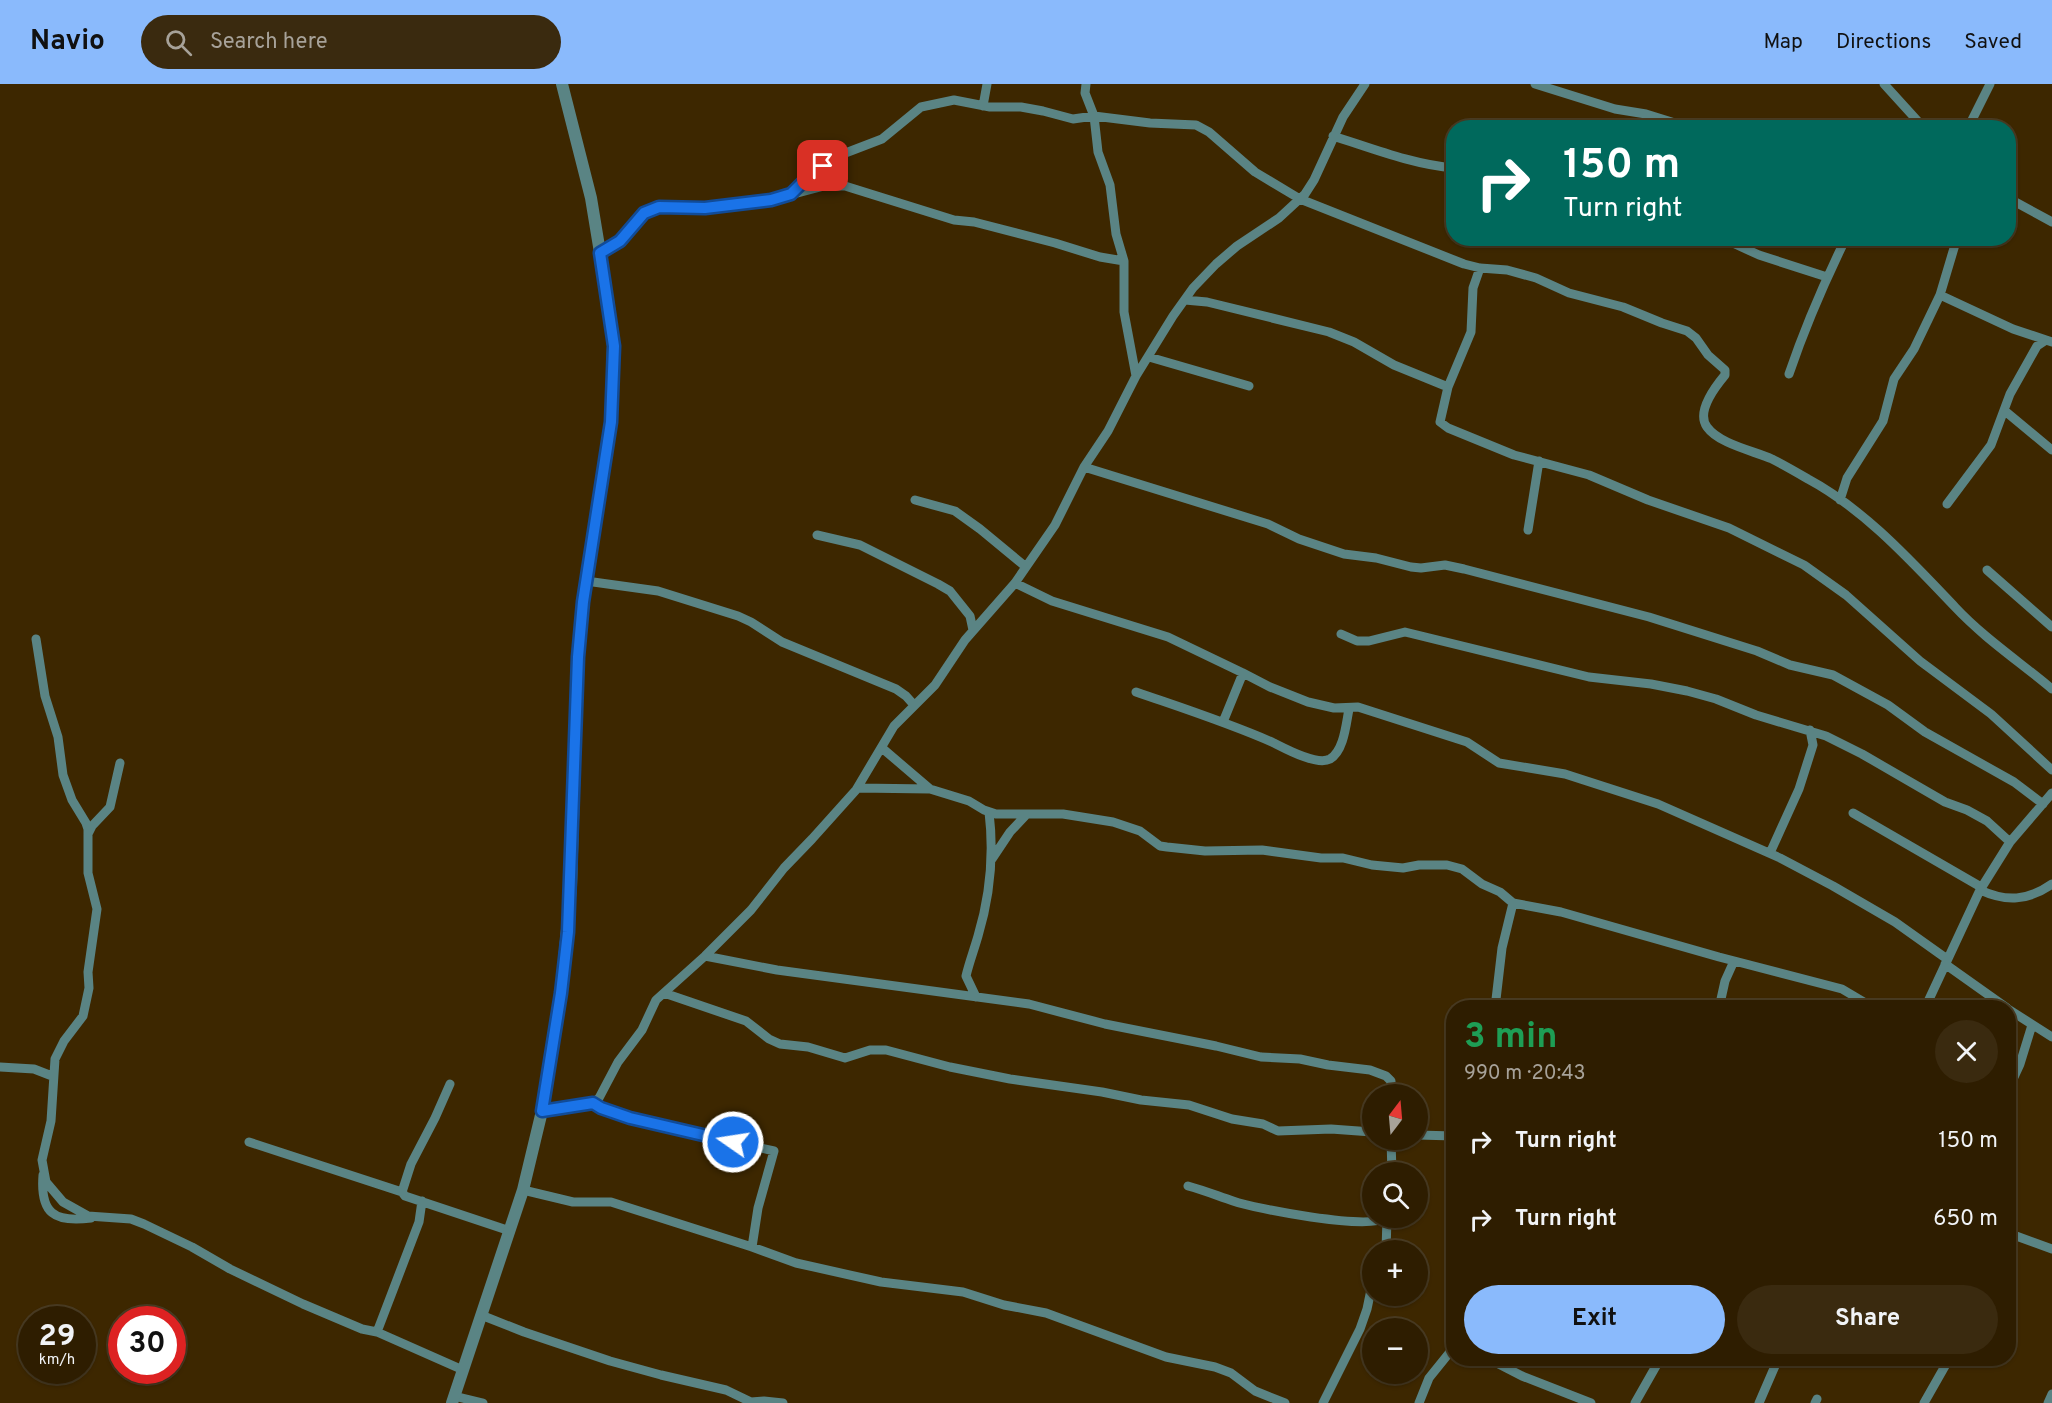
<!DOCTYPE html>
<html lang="en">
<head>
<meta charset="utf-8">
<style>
	body { margin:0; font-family:Overpass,sans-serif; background:#3a2a0f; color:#f1f3f6; height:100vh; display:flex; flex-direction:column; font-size:22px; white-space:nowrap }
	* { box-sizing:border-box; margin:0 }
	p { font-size:20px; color:#a7a299 }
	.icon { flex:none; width:33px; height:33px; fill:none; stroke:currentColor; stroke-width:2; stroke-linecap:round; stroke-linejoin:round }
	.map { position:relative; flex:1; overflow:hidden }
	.drawer { position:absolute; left:1446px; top:916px; width:570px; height:366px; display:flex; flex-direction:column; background:#2e1d00; border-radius:24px; box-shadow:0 2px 4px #0004,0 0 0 2px #493b22 }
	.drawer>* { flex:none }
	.guide { position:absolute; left:1446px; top:36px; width:570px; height:126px; border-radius:24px; box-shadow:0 2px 4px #0004,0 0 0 2px #493b22; background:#00695c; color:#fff; overflow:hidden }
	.needle { width:39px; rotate:16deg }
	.fabs { position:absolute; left:1362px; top:1000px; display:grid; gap:12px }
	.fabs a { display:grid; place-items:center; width:66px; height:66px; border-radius:50%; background:#2e1d00; box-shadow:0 2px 4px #0004,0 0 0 2px #493b22; font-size:30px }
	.speed { position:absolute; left:18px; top:1222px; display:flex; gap:12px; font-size:30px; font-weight:700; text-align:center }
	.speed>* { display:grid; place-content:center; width:78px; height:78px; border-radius:50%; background:#2e1d00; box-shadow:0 2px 4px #0004,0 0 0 2px #493b22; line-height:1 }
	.speed small { font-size:15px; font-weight:400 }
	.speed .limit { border:9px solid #d22; background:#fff; color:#111 }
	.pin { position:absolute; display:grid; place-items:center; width:51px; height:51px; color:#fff; margin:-26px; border-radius:12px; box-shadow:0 3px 9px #0006 }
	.me { position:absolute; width:66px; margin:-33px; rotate:283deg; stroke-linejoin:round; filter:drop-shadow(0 0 4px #0008) }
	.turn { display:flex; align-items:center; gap:21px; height:126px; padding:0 18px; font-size:27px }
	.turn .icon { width:78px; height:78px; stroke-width:2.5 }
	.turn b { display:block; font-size:42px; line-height:51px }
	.round { display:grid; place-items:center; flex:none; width:63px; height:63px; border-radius:32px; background:#3a2a0f }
	.head { display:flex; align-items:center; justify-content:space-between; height:102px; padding:0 18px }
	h1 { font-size:36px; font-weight:700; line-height:45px; color:#1e9e55 }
	.cta { display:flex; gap:12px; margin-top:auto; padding:12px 18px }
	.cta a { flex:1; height:69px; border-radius:36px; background:#8abafc; color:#111; font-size:24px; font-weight:700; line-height:69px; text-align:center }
	.cta a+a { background:#3a2a0f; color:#f1f3f6 }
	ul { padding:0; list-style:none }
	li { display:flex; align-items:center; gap:18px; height:78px; padding:0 18px }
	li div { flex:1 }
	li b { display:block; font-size:22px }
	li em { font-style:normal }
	header { display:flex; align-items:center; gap:36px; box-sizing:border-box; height:84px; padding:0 30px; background:#8abafc; color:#111 }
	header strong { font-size:28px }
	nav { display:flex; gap:33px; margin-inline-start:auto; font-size:21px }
	.search { width:420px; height:54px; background:#3a2a0f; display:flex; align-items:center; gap:15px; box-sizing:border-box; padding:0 21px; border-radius:33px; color:#a7a299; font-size:22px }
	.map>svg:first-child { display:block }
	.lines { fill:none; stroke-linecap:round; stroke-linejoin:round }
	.minor { stroke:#5a8484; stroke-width:9 }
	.tertiary { stroke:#5a8484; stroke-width:12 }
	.route-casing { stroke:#114b97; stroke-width:15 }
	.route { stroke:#1a73e8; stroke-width:10 }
</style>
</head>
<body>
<header>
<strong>Navio</strong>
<div class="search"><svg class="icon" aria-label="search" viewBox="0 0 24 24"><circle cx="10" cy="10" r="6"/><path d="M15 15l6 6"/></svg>Search here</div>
<nav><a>Map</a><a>Directions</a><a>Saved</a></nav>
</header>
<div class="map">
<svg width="2052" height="1319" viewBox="0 0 2052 1319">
	<rect width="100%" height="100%" fill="#3d2700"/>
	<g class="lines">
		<path class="minor" d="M1086,0L1085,9L1094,32L1098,68L1110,101L1116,150L1124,177V228L1136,292
			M1535,0L1615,25L1646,30L1691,44
			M1884,0L1924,44
			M983,22L987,0
			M1968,44L1990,0
			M1333,52C1371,64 1414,81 1454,84
			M791,110L811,90L835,73L882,55L921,23L954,16L990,23H1021L1043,27L1073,35L1094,32L1150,39L1196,41L1209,48L1255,88L1300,115L1464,180L1480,184L1507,186L1536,194L1569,209L1623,223L1662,239L1687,247L1696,254L1708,271L1725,286V291C1715,303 1696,328 1707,343C1719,360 1754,367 1772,375C1784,381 1796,388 1808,395C1864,425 1911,477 1955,523C1984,554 2020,578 2052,605
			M2008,114L2052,138
			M1722,154L1759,171L1827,193
			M1957,154L1940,211L2013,245L2052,258
			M600,169L620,157L644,129L659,123L705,124L771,116L824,102H845L954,136L974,138L1055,159L1100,173L1124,177
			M1480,184L1473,204L1471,248L1448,303L1440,338L1448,344L1514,371L1589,391L1648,416L1729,444L1804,481L1846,511L1920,577L1991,630L2052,686
			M1185,216L1207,218L1329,248L1354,258L1394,281L1448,303
			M1149,273L1249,302
			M1789,290C1805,243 1824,199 1846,154
			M2005,327L2052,366
			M1084,383L1268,440L1299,455L1344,470L1376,474L1411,483L1421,484L1445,481L1464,485L1649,533L1757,567L1790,581L1833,591L1888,621L1925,648L2014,698L2043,720
			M915,416L955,427L980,445L1026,483
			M1840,416L1847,394L1883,337L1894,295L1914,265L1940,211
			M1947,420L1991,361L2010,310L2037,262L2046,256
			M1528,446L1539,377
			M817,451L860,461L938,500L950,507L970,532L973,546
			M1987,486L2052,543
			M586,497L658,507L738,532L751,538L782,558L896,605L906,612L914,621
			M1015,499L1052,517L1168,553L1243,589
			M1341,550L1357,557H1369L1405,548L1589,593L1651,600L1687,607L1716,615L1756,631L1826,652L1862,670L1945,718L1967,726L1987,737L2010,758
			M36,555L45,612L58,653L63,691L72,716L86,739L88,745V789L97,825L88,888L89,904L83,932L64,957L55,975L51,1037L42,1076L46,1098L63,1118L88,1132L131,1135L144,1140L192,1163L230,1185L303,1220L362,1245L377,1248L463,1286
			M1136,608C1182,624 1229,639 1274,659C1286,665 1317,682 1330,675C1344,667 1346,640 1349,625
			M1223,638L1243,589L1270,603L1308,618L1334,624L1358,623L1467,658L1499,679L1565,690L1658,720L1780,774L1833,802L1895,838L1947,875
			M882,664L930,705
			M858,704L930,705L969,717L984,726L996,730H1063L1113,738L1140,747L1160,762L1167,763L1205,767L1262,766L1321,774H1343L1372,781L1403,784L1419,781H1447L1462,785L1482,800L1500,808L1513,819L1561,828L1719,873L1842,905L1874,924
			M1853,729L1981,803
			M88,750L92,742L110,723L120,679
			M1770,769L1799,705L1813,661L1810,646
			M992,775L1010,748L1027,730
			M1980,806C2006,818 2028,817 2052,800
			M705,872L777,886L1029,920L1105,940L1216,962L1261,973L1300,975L1328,981L1370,986L1386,992L1391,997V1011
			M1945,880L2007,924
			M664,909L746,937L769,955L780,960L808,963L845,974L870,966H886L950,983L1010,995L1102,1008L1141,1016L1189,1021L1232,1035L1263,1040L1278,1047L1331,1045L1372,1048
			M976,913L966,892C969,879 974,866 978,852C990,812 994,769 989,728
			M1495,924L1502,864L1513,819
			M1719,924L1725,897L1734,877
			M1925,924L1980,806L2010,758L2052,709
			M2008,925L2052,953
			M0,983L34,985L52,992
			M450,1000L435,1034L411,1080L402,1108L405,1112L510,1147
			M2008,1006L2020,980L2032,941
			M593,1019L601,1024L630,1034L774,1067L758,1124L752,1163
			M542,1027L593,1019L599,1014L618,978L642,946L656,916L705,872L751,826L784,784L812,755L856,706L894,642L935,601L965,556L1015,499L1055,441L1084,383L1108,347L1136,292L1173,232L1193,204L1216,180L1237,162L1279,134L1305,110L1314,96L1343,33L1365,0
			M1418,1051L1454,1052
			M1391,1056L1392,1089
			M249,1058L402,1108
			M43,1091C40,1129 54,1139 91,1134
			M1188,1102C1203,1106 1218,1112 1233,1117C1256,1125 1367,1146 1385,1134
			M523,1106L573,1118H611L752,1163L796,1179L881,1198L963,1208L1004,1221L1046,1229L1166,1273L1215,1283L1231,1289L1255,1307L1285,1319
			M2008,1149L2052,1165
			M1386,1167L1387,1134
			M481,1231L524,1248L610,1277L661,1291L726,1306L751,1318L764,1317L783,1319
			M377,1248L419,1138L422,1117
			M1489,1275L1522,1292L1591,1319
			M454,1312L483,1319
			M1323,1319L1360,1245L1367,1225L1372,1201
			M1419,1319L1429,1294L1454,1263
			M1635,1319L1660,1275
			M1759,1319L1778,1275
			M1815,1319L1817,1315
			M1924,1319L1949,1275
			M2048,1319L2052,1310"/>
		<path class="tertiary" d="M452,1319L523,1106L542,1027L561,908L571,803L578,573L583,518L611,338L613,262L609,223L591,114L562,0"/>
	</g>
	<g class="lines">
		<g class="route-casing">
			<path id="route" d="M733,1058L630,1034L601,1024L593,1019L542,1027L561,909L568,848L578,573L583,518L611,338L614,262L600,169L620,157L644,129L659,123L705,124L771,116L791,110L811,90L823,82"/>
		</g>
		<use href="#route" class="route"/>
	</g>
</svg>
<div class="fabs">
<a><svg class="needle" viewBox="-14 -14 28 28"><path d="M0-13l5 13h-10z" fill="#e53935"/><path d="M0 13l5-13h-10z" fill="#a7a299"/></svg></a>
<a><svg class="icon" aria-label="search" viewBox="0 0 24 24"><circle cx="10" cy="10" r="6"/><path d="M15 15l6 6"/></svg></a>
<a>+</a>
<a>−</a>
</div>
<div class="speed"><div>29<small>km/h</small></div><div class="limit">30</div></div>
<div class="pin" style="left:823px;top:82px;background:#d93025"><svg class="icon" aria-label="arrive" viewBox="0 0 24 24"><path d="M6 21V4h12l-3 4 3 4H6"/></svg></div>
<svg class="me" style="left:733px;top:1058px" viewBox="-20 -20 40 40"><circle r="17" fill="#1a73e8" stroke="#fff" stroke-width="3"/><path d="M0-11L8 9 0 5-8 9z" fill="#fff"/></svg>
<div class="guide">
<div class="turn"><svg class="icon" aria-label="right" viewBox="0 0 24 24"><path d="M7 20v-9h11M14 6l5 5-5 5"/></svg><div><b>150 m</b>Turn right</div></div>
</div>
<section class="drawer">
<div class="head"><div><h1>3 min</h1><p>990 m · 20:43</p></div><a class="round"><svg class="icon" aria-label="close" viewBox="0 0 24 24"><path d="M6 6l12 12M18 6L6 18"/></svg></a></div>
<ul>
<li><svg class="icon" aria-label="right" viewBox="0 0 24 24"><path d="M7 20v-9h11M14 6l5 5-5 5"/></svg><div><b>Turn right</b></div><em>150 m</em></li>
<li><svg class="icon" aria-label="right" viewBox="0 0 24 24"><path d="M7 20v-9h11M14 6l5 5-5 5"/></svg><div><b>Turn right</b></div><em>650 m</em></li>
</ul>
<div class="cta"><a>Exit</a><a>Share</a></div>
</section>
</div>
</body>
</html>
